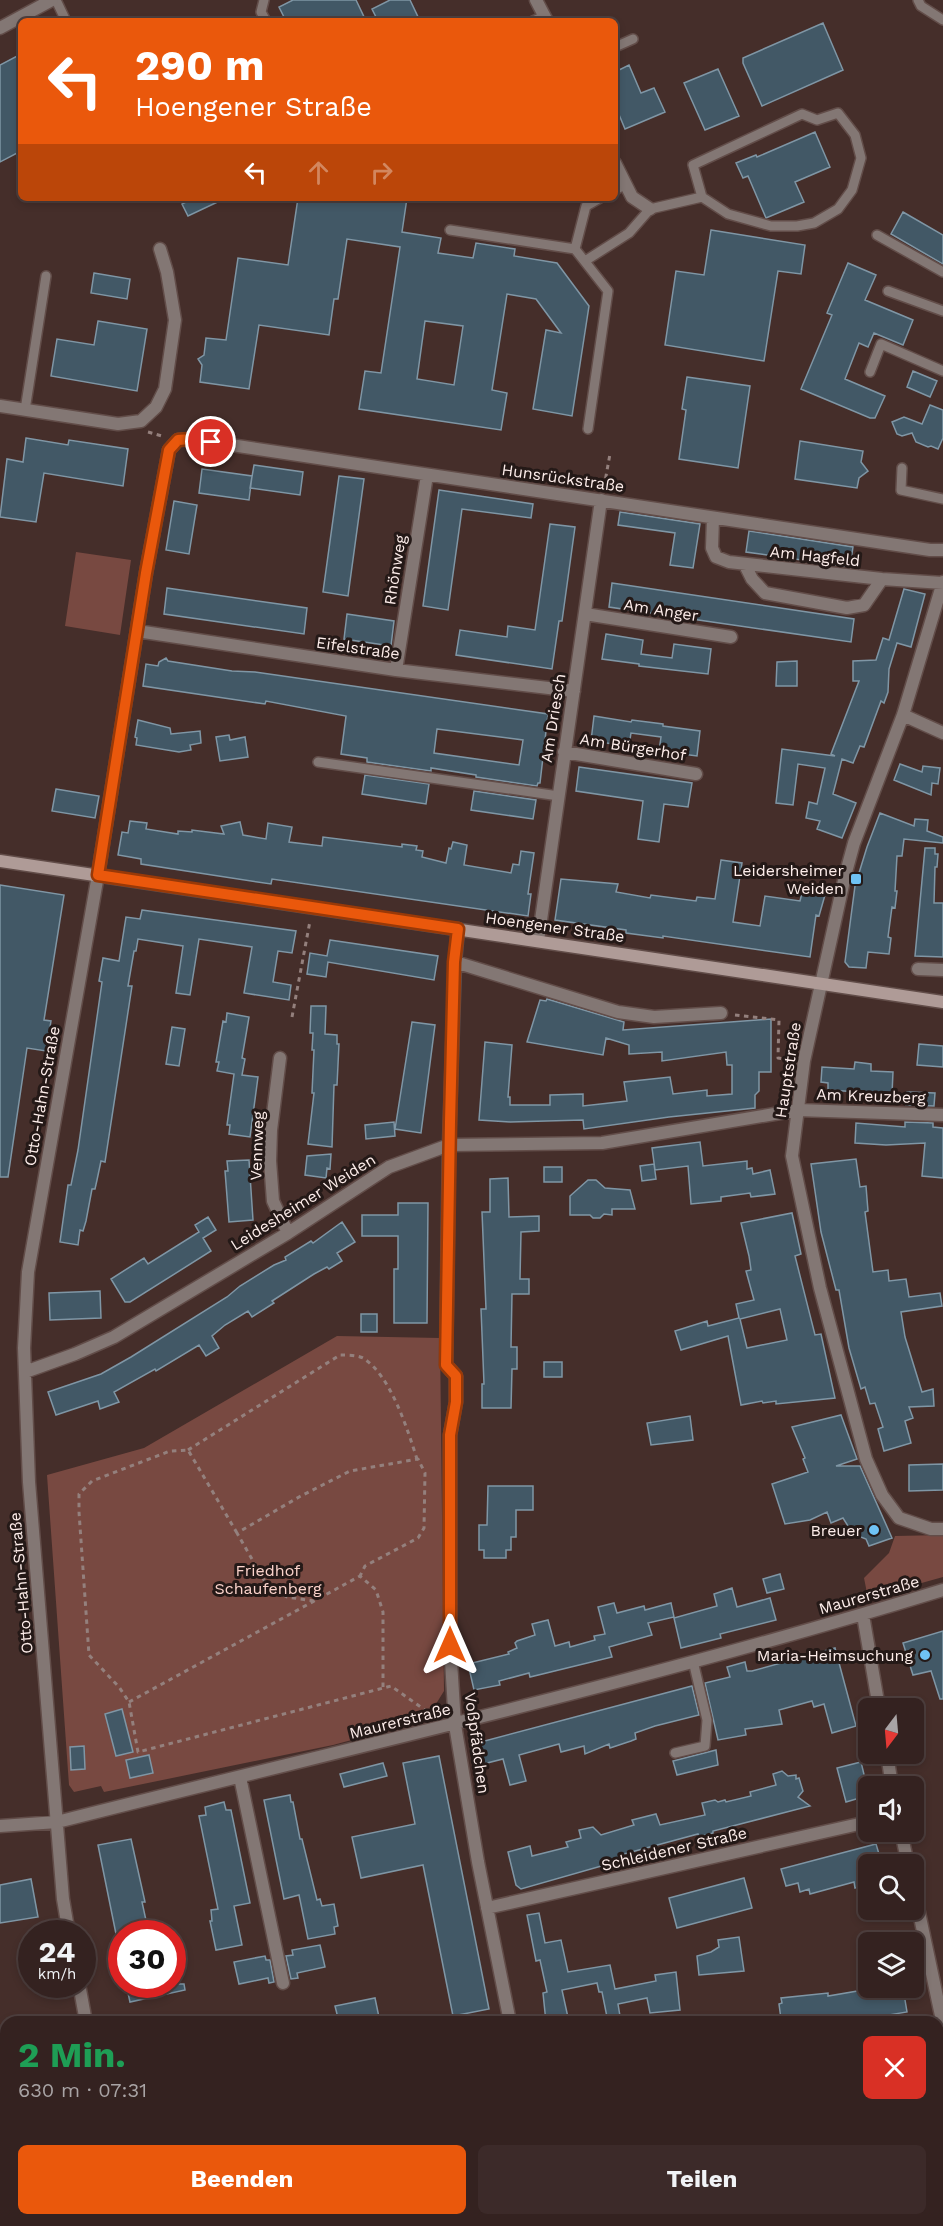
<!DOCTYPE html>
<html lang="de">
<head>
<meta charset="utf-8">
<style>
	body { margin:0; font-family:"Work Sans",sans-serif; background:#3c2a29; color:#f1f3f6; height:100vh; display:flex; flex-direction:column; font-size:22px; white-space:nowrap }
	* { box-sizing:border-box; margin:0 }
	p { font-size:20px; color:#a9a4a5 }
	.icon { flex:none; width:33px; height:33px; fill:none; stroke:currentColor; stroke-width:2; stroke-linecap:round; stroke-linejoin:round }
	.map { position:relative; flex:1; overflow:hidden }
	.drawer { position:absolute; left:0px; top:2016px; width:944px; height:210px; display:flex; flex-direction:column; background:#342220; border-radius:18px 18px 0 0; box-shadow:0 3px 9px #0003,0 0 0 2px #4e3f3e }
	.drawer>* { flex:none }
	.top-card { position:absolute; left:18px; top:18px; width:600px; height:183px; border-radius:9px; box-shadow:0 3px 9px #0003,0 0 0 2px #4e3f3e; background:#ea580c; color:#fff; overflow:hidden }
	.needle { width:39px; rotate:196deg }
	.buttons { position:absolute; left:858px; top:1698px; display:grid; gap:12px }
	.buttons a { display:grid; place-items:center; width:66px; height:66px; border-radius:9px; background:#342220; box-shadow:0 3px 9px #0003,0 0 0 2px #4e3f3e; font-size:30px }
	.speed { position:absolute; left:18px; top:1920px; display:flex; gap:12px; font-size:30px; font-weight:700; text-align:center }
	.speed>* { display:grid; place-content:center; width:78px; height:78px; border-radius:50%; background:#342220; box-shadow:0 3px 9px #0003,0 0 0 2px #4e3f3e; line-height:1 }
	.speed small { font-size:15px; font-weight:400 }
	.speed .limit { border:9px solid #d22; background:#fff; color:#111 }
	.pin { position:absolute; display:grid; place-items:center; width:51px; height:51px; color:#fff; margin:-26px; border:3px solid #fff; border-radius:50%; box-shadow:0 2px 6px #0007 }
	.me { position:absolute; width:66px; margin:-33px; rotate:0deg; stroke-linejoin:round; filter:drop-shadow(0 0 4px #0008) }
	.turn { display:flex; align-items:center; gap:21px; height:126px; padding:0 18px; font-size:27px }
	.turn .icon { width:78px; height:78px; stroke-width:2.5 }
	.turn b { display:block; font-size:42px; line-height:51px }
	.lanes { display:flex; align-items:center; height:57px; padding:0 18px; background:#0003; justify-content:center; gap:30px; direction:ltr }
	.lanes .off { opacity:.35 }
	.round { display:grid; place-items:center; flex:none; width:63px; height:63px; border-radius:9px; background:#3c2a29 }
	.head { display:flex; align-items:center; justify-content:space-between; height:102px; padding:0 18px }
	h1 { font-size:36px; font-weight:700; line-height:45px; color:#1e9e55 }
	.primary-button { display:flex; gap:12px; margin-top:auto; padding:12px 18px }
	.primary-button a { flex:1; height:69px; border-radius:9px; background:#ea580c; color:#fff; font-size:24px; font-weight:700; line-height:69px; text-align:center }
	.primary-button a+a { background:#3c2a29; color:#f1f3f6 }
	.map>svg:first-child { display:block }
	.green { fill:#784941 }
	.building { fill:#425866; stroke:#7f96a5; stroke-width:1.5; fill-rule:evenodd }
	.lines { fill:none; stroke-linecap:round; stroke-linejoin:round }
	.service-casing { stroke:#624d49; stroke-width:12 }
	.minor-casing { stroke:#624d49; stroke-width:15 }
	.tertiary-casing { stroke:#624d49; stroke-width:15 }
	.secondary-casing { stroke:#624d49; stroke-width:15 }
	.path { stroke:#94807d; stroke-width:3; stroke-dasharray:4.5 4.5; stroke-linecap:butt }
	.service { stroke:#837774; stroke-width:9 }
	.minor { stroke:#837774; stroke-width:12 }
	.tertiary { stroke:#837774; stroke-width:12 }
	.secondary { stroke:#af9b97; stroke-width:12 }
	.route-casing { stroke:#983908; stroke-width:15 }
	.route { stroke:#ea580c; stroke-width:10 }
	.poi-dot { fill:#6fc2f4; stroke:#241917; stroke-width:2 }
	.labels { text-anchor:middle; dominant-baseline:central; stroke-width:6; stroke-linejoin:round; paint-order:stroke }
	.street-label { font-size:16px; fill:#fdedea; stroke:#241917 }
	.poi-label { font-size:16px; fill:#fdedea; stroke:#241917; text-anchor:end }
	.park-label { font-size:16px; fill:#fbd3cb; stroke:#241917 }
</style>
</head>
<body>
<div class="map">
<svg width="943" height="2226" viewBox="0 0 943 2226">
	<rect width="100%" height="100%" fill="#452e2a"/>
	<path class="green" d="M76,552L131,560L120,635L65,626Z
		M337,1336L440,1338L444,1691L426,1720L333,1745L104,1792L101,1786L74,1792L69,1785L47,1475L144,1448Z
		M943,1535V1577L868,1598L864,1578L889,1553L895,1536Z
		M423,2220H696L698,2226H424Z"/>
	<path class="building" d="M293,0H356L366,21H286L279,7Z
		M390,0H410L420,21H378L372,9Z
		M823,23L843,70L762,106L743,63V58Z
		M21,54V151L0,162V65Z
		M629,65L641,93L654,88L665,112L625,129L615,105V72Z
		M718,69L739,116L705,130L684,83Z
		M815,132L830,167L795,182L804,202L766,218L748,176L743,178L736,163L756,155L757,157Z
		M194,198H226L188,216L182,204Z
		M298,198H351L370,201L371,198H407L402,232L441,238L438,253L473,258L476,243L515,249L514,256L557,263L589,306L572,416L533,409L546,330L561,333L536,299L507,294L492,390L507,393L501,430L359,409L365,371L381,373L400,247L347,239L338,299H334L329,335L259,325L249,389L200,382L202,365L198,359L204,355L206,338L226,340L238,258L288,265ZM425,321L463,326L454,385L417,379Z
		M903,212L943,235V264L891,234Z
		M711,230L805,245L801,274L778,271L764,361L665,345L676,271L704,275Z
		M848,263L876,275L865,300L913,320L903,345L874,333L868,347L859,343L845,379L885,396L875,418H870L801,389L832,315L827,313Z
		M94,273L130,279L127,299L91,293Z
		M98,321L147,329L137,391L51,376L57,339L94,345Z
		M913,371L937,381L930,397L907,387Z
		M687,377L750,386L738,468L679,459L686,410L682,409Z
		M930,405L943,410V438L938,449L931,446L928,447L916,442L912,433L902,436L897,434L892,422L904,417L922,424Z
		M26,438L68,445L69,440L128,449L123,486L44,473L36,522L0,517L7,459L23,462Z
		M800,441L863,451L861,462L868,471L859,478L857,488L795,479Z
		M254,465L303,472L300,495L250,488Z
		M202,469L252,476L249,500L199,493Z
		M339,476L364,479L348,596L323,592Z
		M439,490L533,504L531,518L462,509L448,610L423,606Z
		M174,501L197,505L189,554L166,550Z
		M620,512L700,524L693,568L670,565L675,533L618,525Z
		M550,524L575,527L562,621H559L552,669L456,655L460,630L507,637L508,626L535,630Z
		M749,531L853,547L850,567L746,552Z
		M612,583L854,619L851,642L609,607Z
		M167,588L307,608L304,634L164,614Z
		M904,589L925,594L911,647L897,643L889,669L888,692L884,703L881,701L864,747L860,746L853,763L842,759L833,794L856,803L842,838L817,829L820,821L806,818L809,802L817,804L825,768L798,764L793,805L776,803L782,749L835,756L831,754L859,681H853V661L876,660L883,638L889,640Z
		M347,614L394,621L391,646L344,639Z
		M606,634L643,640L641,654L656,656L672,658L674,644L711,649L708,674L639,666V664L602,659Z
		M166,658L168,661L232,671L255,672L548,714L540,783H538L537,786L476,777V775L431,768V771L367,762V758L341,754L346,716L266,701L265,704L143,686L146,664L158,666L159,662ZM437,729L523,740L519,765L434,753Z
		M797,661V686H776L777,662Z
		M594,716L631,722L632,720L663,724V726L700,731L697,756L659,751L661,737L631,733L629,746L591,741Z
		M138,720L170,728L171,734L200,731L201,743L190,745L191,750L179,752L136,745L137,738L135,737Z
		M229,735L230,740L245,737L248,757L220,761L216,737Z
		M900,764L922,772L923,766L940,768L938,784L932,783L931,795L894,780Z
		M579,767L692,783L688,807L664,804L659,842L638,839L643,801L576,791Z
		M365,775L429,784L426,804L362,794Z
		M56,789L99,796L95,818L52,811Z
		M474,791L536,800L533,819L471,810Z
		M880,813L914,826L915,819L928,820L927,831L943,837V843L904,839L902,856H897L895,891H897L895,908L892,907L888,937L891,938L889,954L868,952L866,968L849,967L845,962L855,886L867,847Z
		M130,821L147,823L146,829L178,834V831L192,832V830L224,834L221,826L240,822L243,835L266,839L268,823L292,827L289,842L322,846L323,837L402,847V844L417,846L416,850L423,851L422,857L446,863L449,848L451,849L453,842L467,845L464,865L511,873L513,864L519,865L521,851L534,853L528,894H531L528,916L272,879L271,884L141,864V859L118,855L122,832L128,833Z
		M925,848H935V854H938L937,867H935L934,903H943V957L915,956Z
		M721,860L742,863L733,922L760,926L765,896L800,901L803,889L825,895L819,916L816,915L810,957L663,936V938L626,933V930L555,920L561,879L618,884L616,892L650,898L651,895L696,901L697,897L715,899Z
		M0,885L64,895L44,1020L51,1021L46,1051L27,1048L8,1177H0Z
		M142,910L296,931L292,953L278,951L273,982L291,985L289,1000L244,993L252,947L199,939L190,995L176,993L183,946L138,939L136,951H134L128,986H132L105,1162L101,1161L97,1180L95,1189H92L86,1221L83,1231L80,1230L78,1245L60,1242L68,1185H71L78,1150L102,982L99,981L103,958L119,961L126,917L140,919Z
		M330,940L438,956L434,980L328,962L326,977L307,974L310,953L327,956Z
		M547,999L624,1022L623,1030L771,1019V1072H759V1091L755,1095V1108L669,1117L584,1129L583,1120L510,1122L479,1120L485,1042L512,1045L508,1097H510V1105H550V1095L583,1094V1106L627,1101L624,1082L670,1077L673,1094L707,1090V1096L732,1094V1065H727L726,1052L662,1061V1052L629,1054V1045L606,1038L603,1055L527,1042L540,1000L546,1001Z
		M311,1006H326L325,1034L337,1035V1044H339L337,1085H334L332,1147L308,1144L314,1093H312L314,1050H312L313,1033H310Z
		M227,1013L249,1017L242,1058L245,1059L242,1075L258,1077L250,1137L229,1134L230,1125H227L234,1074L217,1071L219,1062H216L223,1021L226,1022Z
		M412,1022L435,1025L421,1133L395,1129Z
		M172,1027L185,1029L179,1066L166,1064Z
		M919,1044L943,1046V1067L917,1065Z
		M855,1062L871,1064V1071L893,1072L892,1094L828,1090V1083L821,1082L822,1067L854,1069Z
		M907,1092L935,1093L934,1106L906,1105Z
		M394,1122L395,1136L366,1139L365,1125Z
		M905,1122L933,1123V1127L943,1128V1178L922,1176L925,1143L886,1145L855,1143L856,1123L905,1127Z
		M700,1142L703,1166L747,1161V1169L752,1168L753,1174L770,1170L775,1194L751,1197L750,1193L721,1197V1201L691,1204L688,1166L655,1170L652,1148Z
		M331,1154L330,1169L327,1168L326,1178L305,1175L307,1156Z
		M856,1159L860,1187L866,1186L868,1211L865,1212L873,1272L888,1270L889,1281L906,1279L909,1297L940,1293L942,1306L901,1312L905,1337L922,1392L933,1389L934,1406L909,1407L913,1418L905,1421L911,1443L884,1451L878,1429L883,1427L875,1403L870,1404L865,1387L861,1389L849,1348L839,1290H836L821,1232L811,1164Z
		M249,1160L253,1220L229,1222L225,1171H228L227,1161Z
		M654,1164L656,1179L642,1181L640,1166Z
		M544,1167H562V1182H544Z
		M508,1178L509,1217L539,1216V1231L521,1232L520,1279H529V1294H512L511,1347H517V1369H512L511,1408H482V1384H484L481,1309H486L482,1212H490V1179Z
		M588,1180H596L605,1188L630,1190L635,1209H612V1215L604,1214L600,1218H593L590,1215H570V1196Z
		M398,1203H428L427,1323H394V1269H398V1236H362V1215H398Z
		M792,1213L801,1254L795,1256L815,1335L821,1334L835,1398L776,1404V1401L763,1403L762,1401L741,1405L728,1336L681,1350L675,1331L707,1321L708,1326L739,1318L736,1304L754,1300L746,1271L751,1270L749,1256L741,1223ZM780,1309L787,1340L747,1348L740,1319Z
		M208,1217L216,1230L203,1238L211,1251L130,1302H125L111,1279L144,1258L148,1264L199,1232L195,1225Z
		M342,1222L355,1242L337,1253L342,1261L329,1269L327,1267L314,1274L272,1301L274,1303L252,1317L248,1311L225,1325L212,1336L219,1348L206,1356L199,1345L156,1371L155,1369L114,1392L119,1402L100,1409L98,1401L56,1415L48,1392L101,1374L131,1357L227,1297L240,1286L274,1265L286,1260L285,1257L311,1241L313,1243Z
		M100,1291L101,1318L50,1320L49,1293Z
		M361,1314H377V1332H361Z
		M544,1362H562V1377H544Z
		M841,1415L857,1459L836,1466H860L892,1538L869,1546L866,1539L853,1534L843,1518L831,1523L827,1512L810,1520L785,1524L772,1484L808,1472L803,1459L805,1458L792,1427Z
		M690,1416L693,1440L651,1445L647,1423Z
		M943,1464V1490L909,1491V1465Z
		M488,1486H533V1510H516V1537H511V1550H506V1558H484V1550H479V1525H487Z
		M780,1574L784,1589L767,1593L763,1579Z
		M732,1588L737,1607L770,1598L776,1620L720,1634L721,1638L681,1648L674,1618L717,1606L714,1594Z
		M614,1603L617,1613L644,1606L645,1610L671,1603L674,1617L648,1623L652,1635L609,1647L612,1657L530,1677L529,1673L499,1681L500,1685L474,1690L468,1664L509,1654L508,1652L517,1648L515,1643L517,1641L535,1635L532,1624L548,1620L555,1646L569,1642L570,1647L595,1640L594,1636L605,1634L598,1607Z
		M943,1631V1699H940L931,1671L913,1675L903,1643Z
		M835,1648L856,1726L832,1733L824,1704L814,1707L812,1701L779,1710L782,1724L745,1729L746,1735L718,1740L705,1683L730,1677L727,1667L745,1662L747,1671H752Z
		M692,1686L699,1715L655,1726L635,1733L636,1739L631,1741L610,1748L609,1744L585,1754L584,1746L561,1752L559,1744L519,1755L526,1781L510,1785L503,1759L483,1764L477,1743Z
		M122,1709L133,1752L116,1756L105,1714Z
		M84,1746L85,1769L71,1770L70,1747Z
		M716,1750L718,1765L677,1775L673,1761Z
		M149,1755L153,1773L130,1778L126,1760Z
		M439,1756L489,2009L453,2016L423,1865L361,1878L352,1837L415,1824L403,1763Z
		M861,1762L868,1791L862,1793L863,1797L846,1802L837,1768Z
		M383,1763L387,1776L344,1787L340,1774Z
		M782,1771L788,1776L796,1775V1779L799,1778L803,1791L798,1797L810,1806L713,1831V1833L699,1837L698,1834L624,1854L626,1859L521,1889L516,1885L508,1852L530,1846L532,1856L568,1847L566,1842L581,1838L579,1830L593,1827L601,1835L634,1825L632,1820L656,1814L660,1825L705,1815L702,1803L715,1800L718,1802L725,1800L726,1802L751,1796L750,1792L776,1785L773,1774Z
		M290,1795L291,1802H293L300,1839H302L317,1900L320,1899L322,1906L334,1904L338,1926L334,1927L335,1934L308,1939L299,1895L284,1899L264,1800Z
		M224,1802L226,1810H231L250,1903L234,1906L242,1945L216,1950L210,1921H212L211,1910L218,1909L199,1816L206,1815L205,1807Z
		M131,1839L145,1902H142L149,1934H116L98,1845Z
		M876,1844L882,1864H868V1884L855,1888L854,1882L810,1894L809,1889L800,1892L798,1883L786,1886L781,1869Z
		M744,1878L752,1908L677,1928L669,1898Z
		M31,1879L38,1917L0,1923V1885Z
		M539,1913L545,1943L561,1940L568,1972L610,1965L615,1989L656,1981L655,1975L676,1972L680,2010L650,2013L647,1998L618,2004L621,2022H608L602,1992H599L597,1983L562,1990L569,2022H546L543,1993L547,1992L540,1960L536,1961L527,1915Z
		M739,1937L744,1971L699,1975L697,1956L711,1952L719,1947L718,1940Z
		M320,1945L325,1967L297,1973L298,1978L291,1979L286,1956L293,1955L292,1950Z
		M265,1956L266,1960H270L274,1982L269,1983L268,1978L239,1984L234,1962Z
		M126,1984H184L185,1990L130,2002Z
		M875,1988H903L907,2012L847,2022H793L792,2017L781,2019L779,2004L782,2003L781,1998L828,1993V1996Z
		M375,1998L380,2022H339L335,2006Z"/>
	<g class="lines">
		<g class="service-casing">
			<path id="service" d="M56,0L66,21
				M264,0L261,12L266,21
				M918,0L921,6L943,20
				M533,21L544,16
				M615,47L633,39
				M615,190L626,184
				M450,230L575,249
				M877,235L943,272
				M585,261L629,233L650,209L702,197L728,214L771,226H797L814,223L838,209L852,190L861,158L855,135L838,113L817,120L802,114L693,165L702,197
				M888,291L943,311
				M870,372L881,344L943,371
				M25,410L46,276
				M588,429L608,291L575,249L586,206L600,198
				M902,468L901,490L943,499
				M318,762L559,796
				M675,1753L705,1746L707,1720L693,1661
				M0,2090L6,2089
				M0,2176L6,2174
				M37,2220L38,2226"/>
		</g>
		<g class="minor-casing">
			<path id="minor" d="M536,0L547,21
				M615,163L632,197L650,209
				M0,406L118,424L141,421L156,407L165,389L175,320L167,272L160,249
				M713,518L712,548L716,557L729,562L882,579L943,583
				M745,565L752,579L765,593L847,608L864,605L882,579
				M943,582L903,715L854,843L845,876L804,1061L792,1156L820,1288L866,1459L882,1495L899,1518L931,1529H943
				M585,614L731,637
				M137,631L396,670L574,691
				M396,670L427,475
				M903,715L943,733
				M564,752L696,774
				M458,929L455,962L449,1145L446,1365L456,1376V1402L450,1435V1645L455,1725L478,1862L510,2022
				M538,941L601,500
				M455,962L618,1012L654,1017L721,1013
				M918,969L943,970
				M280,1058L271,1130L270,1161L273,1201L288,1233
				M25,1372L75,1354L114,1337L288,1233L389,1167L449,1145L602,1143L798,1110L943,1115
				M863,1615L879,1708
				M887,1754L892,1786
				M240,1777L283,1983
				M0,1826L57,1822C353,1747 651,1680 943,1590
				M901,1832L908,1864
				M914,1889L943,2025
				M487,1908L868,1822
				M69,1934L63,1899L29,1482L24,1348L28,1272L98,875L146,573L169,450L178,440L191,439L930,550H943
				M79,1984L86,2022
				M831,2220L832,2226"/>
		</g>
		<g class="tertiary-casing">
			<path id="tertiary" d="M0,28L52,0
				M938,2030L943,2028
				M0,2218H6"/>
		</g>
		<g class="secondary-casing">
			<path id="secondary" d="M0,861L943,1002"/>
		</g>
		<path class="path" d="M148,432L162,436
			M604,487L610,454
			M735,1015L779,1020L778,1058L790,1060
			M292,1017L310,921
			M188,1450L340,1355C347,1355 357,1355 363,1358C391,1376 407,1428 417,1459
			M237,1533L188,1450L170,1451L92,1481L79,1494V1512L89,1655L119,1687L129,1702L138,1752L391,1686L432,1715
			M314,1601L287,1597L268,1587L237,1533L299,1497L350,1471L418,1459L425,1473L424,1528L418,1538L365,1566L360,1576
			M129,1702L360,1576L376,1590L383,1612V1688
			M129,2220L130,2226
			M550,2220L551,2226"/>
		<use href="#service" class="service"/>
		<use href="#minor" class="minor"/>
		<use href="#tertiary" class="tertiary"/>
		<use href="#secondary" class="secondary"/>
	</g>
	<g class="lines">
		<g class="route-casing">
			<path id="route" d="M211,442L191,439L178,440L169,450L146,573L98,875L458,929L454,962L450,1122L446,1365L456,1376V1402L450,1435V1645"/>
		</g>
		<use href="#route" class="route"/>
	</g>
	<g class="poi-dot">
		<rect x="850" y="873" width="12" height="12" rx="3"/>
		<circle cx="874" cy="1530" r="6"/>
		<circle cx="925" cy="1655" r="6"/>
	</g>
	<g class="labels">
		<g class="street-label">
			<text transform="translate(563 478) rotate(8)">Hunsrückstraße</text>
			<text transform="translate(815 556) rotate(6)">Am Hagfeld</text>
			<text transform="translate(395 570) rotate(-81)">Rhönweg</text>
			<text transform="translate(661 610) rotate(9)">Am Anger</text>
			<text transform="translate(358 648) rotate(8)">Eifelstraße</text>
			<text transform="translate(553 718) rotate(-81)">Am Driesch</text>
			<text transform="translate(633 747) rotate(9)">Am Bürgerhof</text>
			<text transform="translate(555 927) rotate(8)">Hoengener Straße</text>
			<text transform="translate(788 1070) rotate(-81)">Hauptstraße</text>
			<text transform="translate(42 1096) rotate(-80)">Otto-Hahn-Straße</text>
			<text transform="translate(871 1096) rotate(2)">Am Kreuzberg</text>
			<text transform="translate(257 1146) rotate(-88)">Vennweg</text>
			<text transform="translate(303 1202) rotate(-32)">Leidesheimer Weiden</text>
			<text transform="translate(21 1583) rotate(-95)">Otto-Hahn-Straße</text>
			<text transform="translate(869 1595) rotate(-16)">Maurerstraße</text>
			<text transform="translate(400 1721) rotate(-14)">Maurerstraße</text>
			<text transform="translate(477 1743) rotate(82)">Voßpfädchen</text>
			<text transform="translate(674 1849) rotate(-13)">Schleidener Straße</text>
		</g>
		<g class="poi-label">
			<text x="844" y="870">Leidersheimer<tspan x="844" dy="18">Weiden</tspan></text>
			<text x="862" y="1530">Breuer</text>
			<text x="913" y="1655">Maria-Heimsuchung</text>
		</g>
		<g class="park-label">
			<text x="268" y="1570">Friedhof<tspan x="268" dy="18">Schaufenberg</tspan></text>
		</g>
	</g>
</svg>
<div class="buttons">
<a><svg class="needle" viewBox="-14 -14 28 28"><path d="M0-13l5 13h-10z" fill="#e53935"/><path d="M0 13l5-13h-10z" fill="#a9a4a5"/></svg></a>
<a><svg class="icon" aria-label="sound" viewBox="0 0 24 24"><path d="M4 9h4l5-4v14l-5-4H4zM17 9q2 3 0 6"/></svg></a>
<a><svg class="icon" aria-label="search" viewBox="0 0 24 24"><circle cx="10" cy="10" r="6"/><path d="M15 15l6 6"/></svg></a>
<a><svg class="icon" aria-label="layers" viewBox="0 0 24 24"><path d="M12 4l9 5-9 5-9-5zM3 14l9 5 9-5"/></svg></a>
</div>
<div class="speed"><div>24<small>km/h</small></div><div class="limit">30</div></div>
<div class="pin" style="left:211px;top:442px;background:#d93025"><svg class="icon" aria-label="arrive" viewBox="0 0 24 24"><path d="M6 21V4h12l-3 4 3 4H6"/></svg></div>
<svg class="me" style="left:450px;top:1645px" viewBox="-20 -20 40 40"><path d="M0-17L14 15 0 8-14 15z" fill="#ea580c" stroke="#fff" stroke-width="4"/></svg>
<div class="top-card">
<div class="turn"><svg class="icon" aria-label="left" viewBox="0 0 24 24"><path d="M17 20v-9H6M10 6l-5 5 5 5"/></svg><div><b>290 m</b>Hoengener Straße</div></div>
<div class="lanes"><svg class="icon" aria-label="left" viewBox="0 0 24 24"><path d="M17 20v-9H6M10 6l-5 5 5 5"/></svg><svg class="icon off" aria-label="ahead" viewBox="0 0 24 24"><path d="M12 20V5M6 11l6-6 6 6"/></svg><svg class="icon off" aria-label="right" viewBox="0 0 24 24"><path d="M7 20v-9h11M14 6l5 5-5 5"/></svg></div>
</div>
<section class="drawer">
<div class="head"><div><h1>2 Min.</h1><p>630 m · 07:31</p></div><a class="round" style="background:#d93025;color:#fff"><svg class="icon" aria-label="close" viewBox="0 0 24 24"><path d="M6 6l12 12M18 6L6 18"/></svg></a></div>
<div class="primary-button"><a>Beenden</a><a>Teilen</a></div>
</section>
</div>
</body>
</html>
